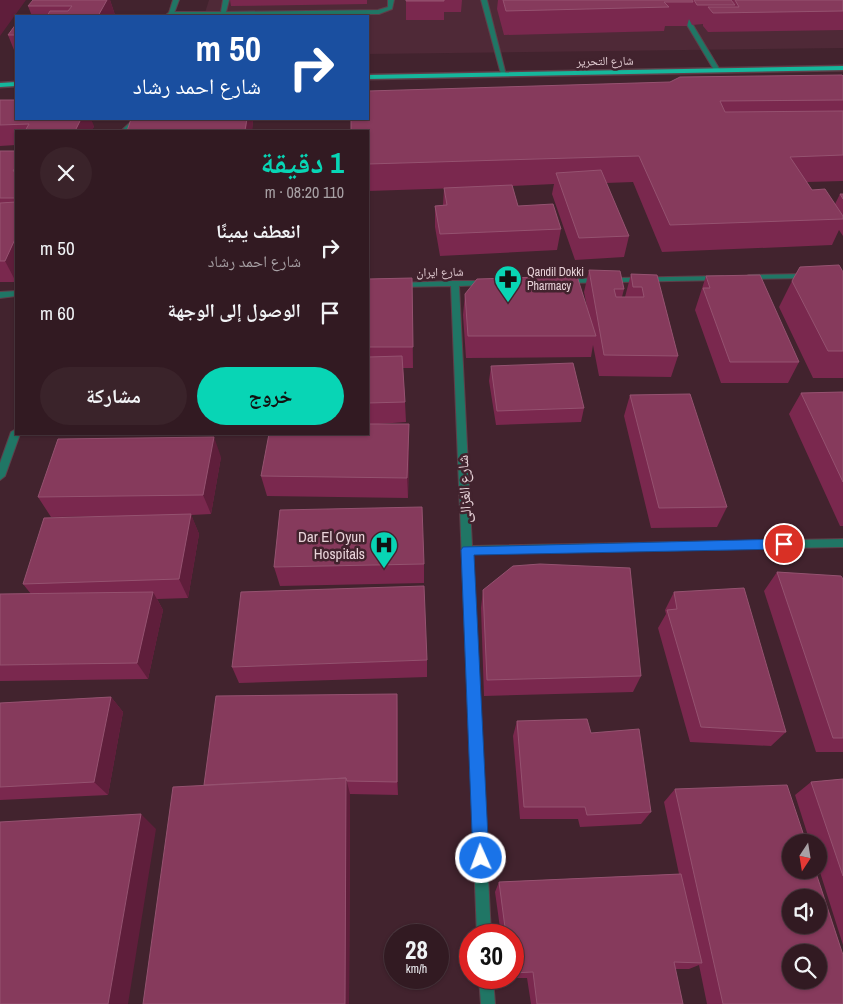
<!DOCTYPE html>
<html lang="ar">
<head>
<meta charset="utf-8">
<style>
	body { margin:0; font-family:"Archivo Narrow","Noto Naskh Arabic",sans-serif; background:#3a232a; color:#f1f3f6; direction:rtl; height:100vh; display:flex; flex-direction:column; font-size:19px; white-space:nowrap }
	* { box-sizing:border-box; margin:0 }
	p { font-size:16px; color:#a8a1a5 }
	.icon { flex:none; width:28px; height:28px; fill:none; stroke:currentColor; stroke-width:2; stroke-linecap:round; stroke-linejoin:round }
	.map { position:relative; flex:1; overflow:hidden; direction:ltr }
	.side { position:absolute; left:15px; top:130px; width:354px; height:305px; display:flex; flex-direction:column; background:#321a22; border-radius:0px; box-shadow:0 1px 4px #0004,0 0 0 1px #4d3840; direction:rtl }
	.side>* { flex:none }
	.banner { position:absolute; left:15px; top:15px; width:354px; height:105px; border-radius:0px; box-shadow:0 1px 4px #0004,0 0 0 1px #4d3840; direction:rtl; background:#1a4fa0; color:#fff; overflow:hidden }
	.needle { width:32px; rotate:192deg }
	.fabs { position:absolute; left:782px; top:834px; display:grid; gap:10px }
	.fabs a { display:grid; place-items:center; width:45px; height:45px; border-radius:50%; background:#321a22; box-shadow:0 1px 4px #0004,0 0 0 1px #4d3840; font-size:25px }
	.speed { position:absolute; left:384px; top:924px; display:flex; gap:10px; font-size:25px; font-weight:700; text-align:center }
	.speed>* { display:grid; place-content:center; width:65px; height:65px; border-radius:50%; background:#321a22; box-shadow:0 1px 4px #0004,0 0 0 1px #4d3840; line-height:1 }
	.speed small { font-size:12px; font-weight:400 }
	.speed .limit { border:8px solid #d22; background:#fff; color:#111 }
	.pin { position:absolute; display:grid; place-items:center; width:42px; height:42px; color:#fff; margin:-21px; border:2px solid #fff; border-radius:50%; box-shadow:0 1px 5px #0007 }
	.me { position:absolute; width:55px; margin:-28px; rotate:358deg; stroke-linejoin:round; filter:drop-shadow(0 0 4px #0008) }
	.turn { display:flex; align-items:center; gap:18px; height:105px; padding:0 25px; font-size:22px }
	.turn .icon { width:65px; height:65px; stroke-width:2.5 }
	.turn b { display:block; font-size:35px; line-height:42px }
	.round { display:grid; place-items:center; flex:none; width:52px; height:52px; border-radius:26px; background:#3a232a }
	.summary { display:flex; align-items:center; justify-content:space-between; height:85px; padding:0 25px }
	h1 { font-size:30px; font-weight:700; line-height:38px; color:#08d5b5 }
	.action { display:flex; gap:10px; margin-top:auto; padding:10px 25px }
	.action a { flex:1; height:58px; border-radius:30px; background:#08d5b5; color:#111; font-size:20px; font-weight:700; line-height:58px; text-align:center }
	.action a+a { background:#3a232a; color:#f1f3f6 }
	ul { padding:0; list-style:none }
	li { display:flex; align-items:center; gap:15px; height:65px; padding:0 25px }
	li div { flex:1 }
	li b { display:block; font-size:19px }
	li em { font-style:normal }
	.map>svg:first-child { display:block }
	.built { fill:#4f2937 }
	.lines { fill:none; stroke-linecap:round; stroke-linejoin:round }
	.lane-casing { stroke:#5d3f49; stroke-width:2 }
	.street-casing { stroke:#5d3f49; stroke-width:2 }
	.primary-casing { stroke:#5d3f49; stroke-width:3 }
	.lane { fill:#207665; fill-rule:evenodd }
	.street { fill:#207665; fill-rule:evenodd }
	.primary { fill:#15b79c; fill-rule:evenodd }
	.wall { fill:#7a284e }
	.shaded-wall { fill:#5f1e3b }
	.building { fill:#863a5c; stroke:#955270; fill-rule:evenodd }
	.route { fill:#1a73e8; stroke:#114b97 }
	.labels { text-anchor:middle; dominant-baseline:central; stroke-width:5; stroke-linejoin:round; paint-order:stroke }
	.far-street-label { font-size:12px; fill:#e8d3d9; stroke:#42232e }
	.far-poi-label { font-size:12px; fill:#e8d3d9; stroke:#42232e; text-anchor:start }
	.street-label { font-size:15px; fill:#e8d3d9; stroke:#42232e }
	.poi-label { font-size:15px; fill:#e8d3d9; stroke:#42232e; text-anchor:end }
</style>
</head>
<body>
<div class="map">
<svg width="843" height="1004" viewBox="0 0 843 1004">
	<rect width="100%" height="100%" fill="#42232e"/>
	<path class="built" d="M209,0H843V48L368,54V16H204Z"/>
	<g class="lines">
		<g class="lane-casing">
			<path id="lane" d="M223,0H229L226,12L378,10L388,7V0H394L392,9L379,14L170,16L167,14L170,12H221Z
				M481,0H487L506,75L501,74Z
				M672,0H678L720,70L719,71L714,70Z"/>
		</g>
		<g class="street-casing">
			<path id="street" d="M173,0H179L173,16H168Z
				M134,119H140L127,131H121Z
				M807,274H810V278L749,279L745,277L749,275Z
				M720,276H723V280L567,283L563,281L567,279Z
				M452,281H487L491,283L487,285L459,286L472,546L843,539V547L472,554L491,935H477L451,286L399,287L395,285L399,283Z
				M16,291V296L0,298V292Z
				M16,429V434H20L5,476L0,480V463L11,432Z
				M479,978H493L495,1004H481Z"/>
		</g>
		<g class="primary-casing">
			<path id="primary" d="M843,66V70L368,79V75Z
				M16,82V86L0,87V83Z"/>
		</g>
		<use href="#lane" class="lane"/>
		<use href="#street" class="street"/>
		<use href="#primary" class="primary"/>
	</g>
	<path class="wall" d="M110,0L115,15L114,16H32L28,6Z
		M230,0H367V4L231,6Z
		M406,0H462L461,12H444V20H406Z
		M498,0H843V30L708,32L703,26V24L692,25L689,19L687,26H665L664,31L504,35L497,9Z
		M16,24V55L8,35Z
		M843,76V181L807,182L812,190L835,204L840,194H843V236L839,230L832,245L662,252L633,182L606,183L629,236L624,257L575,260L552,194L554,184L512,186L518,206L561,229L557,250L440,256L435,227V206L443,205L444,188H459L368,191V131L670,82Z
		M0,100L94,126L92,131H16V145L0,146Z
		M131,119H253L252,131H127Z
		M0,151H16V282H0Z
		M589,270L624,289L622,297H625L631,274L657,275L678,356L671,377L599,376L593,345L591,357L466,358L463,315L465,294L587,307L584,292Z
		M843,272V378H813L779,307L792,281Z
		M706,276L799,362L788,383H721L695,310Z
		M412,278L413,368H403L405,402L406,422L379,424H409V445L408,498L267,496L261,476L368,434V279Z
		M491,366L584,408L581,422L496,425L489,381Z
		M843,392V526H840L789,414L801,393Z
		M630,395L727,507L717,527L651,528L624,416Z
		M221,457L211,514L191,515L199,534L188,598L157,599L163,610L148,679L0,681V594H31L23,584L142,516L51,517L38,497Z
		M424,564V583L280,586L274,567Z
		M777,572L843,579V752H816L764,591Z
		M483,590L641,676L633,692L484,696L481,608Z
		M674,592L786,732L771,746L690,742L658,628L666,614L665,610Z
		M427,660V677L239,683L232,667Z
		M111,697L123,712L108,795L0,800V703Z
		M398,709V795L350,794L349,1004H143L204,785Z
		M517,721L591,733L651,812L641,824L580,827L578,819H520L513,736Z
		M843,779V945L819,869V842H810L795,795L811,782Z
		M675,789L843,1004H707L699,965L689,969H675L683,1004H531L527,978H506H512V935H501L495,892L499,882L679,874L664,802Z"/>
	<path class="shaded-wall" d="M0,0H26L0,36Z
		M107,0H110L115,15L114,16H98Z
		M81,119H91L94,126L92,131H75Z
		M247,119H253L252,131H246Z
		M16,237V282L5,261Z
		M409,424V445L408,498L407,478Z
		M214,437L221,457L211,514L203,495Z
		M191,514L199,534L188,598L179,579Z
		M153,592L163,610L148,679L137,663Z
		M397,694L398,709V795L397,782Z
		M111,697L123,712L108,795L94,782Z
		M346,778L350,794L349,1004H345Z
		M141,814L156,829L128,1004H108Z"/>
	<path class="building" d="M33,0H107L98,16H47L50,11H68L72,6H28Z
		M406,0H444V1H406Z
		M503,0H692L693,2H664L669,7L506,11Z
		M694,0H731L735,5H697Z
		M735,0H843V11L713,13L708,7H739Z
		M16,24V35H8Z
		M842,75L843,76V100L720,101L725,112L843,111V155L790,157L812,190L825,189L843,216V219L670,225L639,156L368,164V131H351V119H368V91L670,82L680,77Z
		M0,100H16V119H81L75,131H25L29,124L0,125Z
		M131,119H247L245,130L191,131H127Z
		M0,151H16V166L13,171H16V198H0Z
		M601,170L629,236L579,238L556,173Z
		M512,185L518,206L553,204L561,229L440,234L435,206L447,205L444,188Z
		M840,194H843V199Z
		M16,202V237L5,261H0V203Z
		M839,265L843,272V351H828L792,281L800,267Z
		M589,270L620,271L624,289H614L616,297H644L642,287H633L631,274L657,275L678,356L604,355Z
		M760,275L799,362H730L703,288H710L706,276Z
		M577,276L596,336H468L465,294L477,279Z
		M412,278L413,347H368V279Z
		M402,356L405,402L368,403V357Z
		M573,363L584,408L497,411L491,366Z
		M843,392V482L801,393Z
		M690,394L727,507L659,508L630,395Z
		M368,424H409L407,478L261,476L269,434H368Z
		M214,437L203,495L38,497L58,439Z
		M422,507L424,564L274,567L280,510Z
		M191,514L179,579L23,584L44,518Z
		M540,564L630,568L641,676L487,680L483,590L513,566Z
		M777,572L841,576L843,579V738H833Z
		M424,586L427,660L232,667L241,592Z
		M744,588L786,732L701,727L667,610L677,609L674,592Z
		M153,592L137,663L0,665V594Z
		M397,694V782L347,781L346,778L204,785L216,696Z
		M111,697L94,782L0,787V703Z
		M587,719L591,733L639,729L651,812L587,815L585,807H524L517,721Z
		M346,778L345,1004H143L173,787Z
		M843,779V876L811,782Z
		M787,785L806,842H791V870H815L843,955V1004H723L675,789ZM791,898H819V925H791ZM791,952H819V980H791Z
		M141,814L108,1004H0V822Z
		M681,874L702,963L674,962L683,1004H537L533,972L512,973V935H506L499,882Z"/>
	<path class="route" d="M784,539L790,544L784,549L474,555L489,858L486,864L481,866L476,864L473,858L461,550L463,547Z"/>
	<defs>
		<g id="pharmacy-pin" transform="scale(1.4375)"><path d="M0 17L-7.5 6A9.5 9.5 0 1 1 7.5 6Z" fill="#08d5b5" stroke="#42232e"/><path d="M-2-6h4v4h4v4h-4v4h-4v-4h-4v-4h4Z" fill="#111"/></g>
		<g id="hospital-pin" transform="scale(1.4375)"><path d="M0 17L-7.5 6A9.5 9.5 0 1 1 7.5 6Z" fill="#08d5b5" stroke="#42232e"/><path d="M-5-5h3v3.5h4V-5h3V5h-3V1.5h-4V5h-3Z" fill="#111"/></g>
	</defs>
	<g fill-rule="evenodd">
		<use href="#pharmacy-pin" x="508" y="279"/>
		<use href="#hospital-pin" x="384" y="545"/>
	</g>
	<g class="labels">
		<g class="far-street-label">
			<text transform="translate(605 61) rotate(-1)">شارع التحرير</text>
			<text transform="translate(440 272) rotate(-1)">شارع ايران</text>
		</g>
		<g class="far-poi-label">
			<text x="527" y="272">Qandil Dokki<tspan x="527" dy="14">Pharmacy</tspan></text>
		</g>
		<g class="street-label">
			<text transform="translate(464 489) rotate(-93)">شارع الغزالى</text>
		</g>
		<g class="poi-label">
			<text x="365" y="536">Dar El Oyun<tspan x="365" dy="17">Hospitals</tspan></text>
		</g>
	</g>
</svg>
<div class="fabs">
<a><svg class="needle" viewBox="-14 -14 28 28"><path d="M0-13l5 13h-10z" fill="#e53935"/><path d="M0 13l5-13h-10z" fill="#a8a1a5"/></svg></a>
<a><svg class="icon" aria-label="sound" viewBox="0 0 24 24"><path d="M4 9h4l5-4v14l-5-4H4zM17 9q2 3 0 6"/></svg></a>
<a><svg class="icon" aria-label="search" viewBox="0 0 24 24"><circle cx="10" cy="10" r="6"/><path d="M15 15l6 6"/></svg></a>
</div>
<div class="speed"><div>28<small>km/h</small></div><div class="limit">30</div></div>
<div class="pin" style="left:784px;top:544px;background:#d93025"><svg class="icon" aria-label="arrive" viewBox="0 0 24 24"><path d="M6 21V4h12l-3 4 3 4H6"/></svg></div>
<svg class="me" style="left:481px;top:858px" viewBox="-20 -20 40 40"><circle r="17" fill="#1a73e8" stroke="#fff" stroke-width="3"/><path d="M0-11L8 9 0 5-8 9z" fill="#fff"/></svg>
<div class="banner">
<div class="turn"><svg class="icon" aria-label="right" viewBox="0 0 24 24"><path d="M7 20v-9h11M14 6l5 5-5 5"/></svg><div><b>50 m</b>شارع احمد رشاد</div></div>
</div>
<section class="side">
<div class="summary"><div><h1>1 دقيقة</h1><p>110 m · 08:20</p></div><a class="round"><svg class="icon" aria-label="close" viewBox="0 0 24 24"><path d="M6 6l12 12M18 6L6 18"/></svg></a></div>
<ul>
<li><svg class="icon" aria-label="right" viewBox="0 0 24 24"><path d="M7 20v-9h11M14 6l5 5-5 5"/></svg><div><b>انعطف يمينًا</b><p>شارع احمد رشاد</p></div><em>50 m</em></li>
<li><svg class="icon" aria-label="arrive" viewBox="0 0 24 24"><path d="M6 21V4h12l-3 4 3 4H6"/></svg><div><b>الوصول إلى الوجهة</b></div><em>60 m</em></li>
</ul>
<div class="action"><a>خروج</a><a>مشاركة</a></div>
</section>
</div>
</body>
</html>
